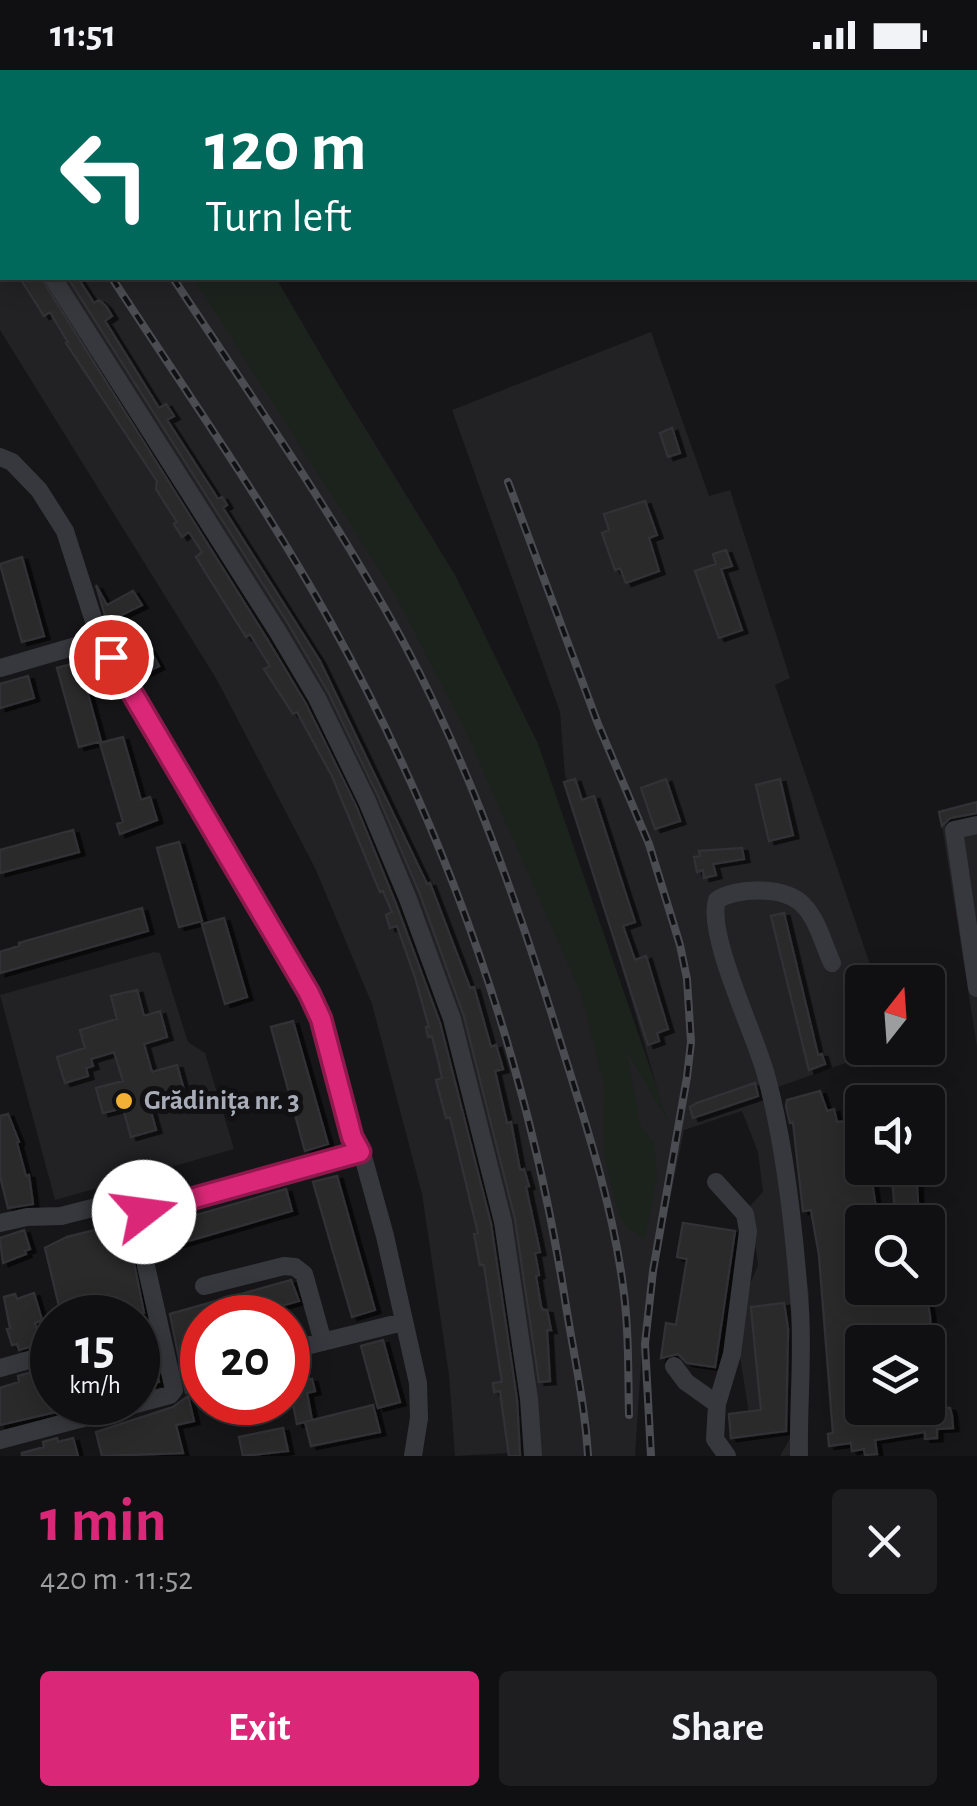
<!DOCTYPE html>
<html lang="en">
<head>
<meta charset="utf-8">
<style>
	body { margin:0; font-family:"Alegreya Sans",sans-serif; background:#1e1e20; color:#f1f3f6; height:100vh; display:flex; flex-direction:column; font-size:38px; white-space:nowrap }
	* { box-sizing:border-box; margin:0 }
	p { font-size:32px; color:#9c9d9f }
	.icon { flex:none; width:55px; height:55px; fill:none; stroke:currentColor; stroke-width:2; stroke-linecap:round; stroke-linejoin:round }
	.map { position:relative; height:1386px; overflow:hidden }
	.side { display:flex; flex-direction:column; background:#101012; flex:1 }
	.side>* { flex:none }
	.banner { position:absolute; left:0px; top:0px; width:978px; height:210px; box-shadow:0 5px 25px #0003,0 0 0 2px #303032; background:#00695c; color:#fff; overflow:hidden }
	.needle { width:65px; rotate:17deg }
	.controls { position:absolute; left:845px; top:895px; display:grid; gap:20px }
	.controls a { display:grid; place-items:center; width:100px; height:100px; border-radius:10px; background:#101012; box-shadow:0 5px 25px #0003,0 0 0 2px #303032; font-size:50px }
	.speed { position:absolute; left:30px; top:1225px; display:flex; gap:20px; font-size:50px; font-weight:700; text-align:center }
	.speed>* { display:grid; place-content:center; width:130px; height:130px; border-radius:50%; background:#101012; box-shadow:0 5px 25px #0003,0 0 0 2px #303032; line-height:1 }
	.speed small { font-size:25px; font-weight:400 }
	.speed .limit { border:15px solid #d22; background:#fff; color:#111 }
	.pin { position:absolute; display:grid; place-items:center; width:85px; height:85px; color:#fff; margin:-42px; border:5px solid #fff; border-radius:50%; box-shadow:0 2px 10px #0007 }
	.me { position:absolute; width:110px; margin:-55px; rotate:75deg; stroke-linejoin:round; filter:drop-shadow(0 0 8px #0008) }
	.turn { display:flex; align-items:center; gap:35px; height:210px; padding:0 40px; font-size:45px }
	.turn .icon { width:130px; height:130px; stroke-width:2.5 }
	.turn b { display:block; font-size:70px; line-height:85px }
	.round { display:grid; place-items:center; flex:none; width:105px; height:105px; border-radius:10px; background:#1e1e20 }
	.headline { display:flex; align-items:center; justify-content:space-between; height:170px; padding:0 40px }
	h1 { font-size:60px; font-weight:700; line-height:75px; color:#db2777 }
	.button { display:flex; gap:20px; margin-top:auto; padding:20px 40px }
	.button a { flex:1; height:115px; border-radius:10px; background:#db2777; color:#fff; font-size:40px; font-weight:700; line-height:115px; text-align:center }
	.button a+a { background:#1e1e20; color:#f1f3f6 }
	.status { display:flex; justify-content:space-between; align-items:center; height:70px; padding:0 50px; background:#101012; direction:ltr }
	.status svg { height:28px; fill:currentColor }
	.map>svg:first-child { display:block }
	.built { fill:#222225 }
	.green { fill:#1c231d }
	.lines { fill:none; stroke-linecap:round; stroke-linejoin:round }
	.stream { stroke:#2c353c; stroke-width:4 }
	.building { fill:#29292c; stroke:#303034; stroke-width:2.5; filter:url(#shadow) }
	.minor { stroke:#37383d; stroke-width:18 }
	.rail-casing { stroke:#4a4c52; stroke-width:8 }
	.rail { stroke:#111113; stroke-width:4; stroke-dasharray:11; stroke-linecap:butt }
	.route-casing { stroke:#8e194d; stroke-width:25 }
	.route { stroke:#db2777; stroke-width:18 }
	.poi-dot { fill:#f2b134; stroke:#111113; stroke-width:4 }
	.labels { text-anchor:middle; dominant-baseline:central; stroke-width:10; stroke-linejoin:round; paint-order:stroke }
	.poi-label { font-size:28px; font-weight:bold; fill:#a8adb8; stroke:#111113; text-anchor:start }
</style>
</head>
<body>
<div class="status"><b>11:51</b><svg viewBox="0 0 49 12"><path d="M0 12V9h3v3zM5 12V6h3v6zM10 12V3h3v9zM15 12V0h3v12zM26 1h20v11H26zM47 4h2v5h-2z"/></svg></div>
<div class="map">
<svg width="977" height="1386" viewBox="0 0 977 1386">
	<defs>
		<filter id="shadow"><feDropShadow dx="5.5" dy="3" stdDeviation="0" flood-color="#0009"/></filter>
	</defs>
	<rect width="100%" height="100%" fill="#161618"/>
	<path class="built" d="M0,0H166L167,2H2V208H273L455,505L538,674L658,1021L565,705L560,642L452,340L651,262L709,426L730,420L790,608L775,615L876,912H862V978H888L778,1017L809,1225L804,1385L780,1386L792,1365L787,1337L749,1343L733,1243L737,1214L751,1212L758,1195L750,1136L763,1122L758,1082L742,1041L684,1060L643,1263L635,1386H508L507,1383L455,1386L449,1305L422,1124L372,934L315,798L217,610L0,260Z
		M977,732V977L940,743Z
		M154,882L160,883L188,972L205,983L234,1079L55,1130L0,925Z"/>
	<path class="green" d="M193,208H276L361,354L455,505L538,674L669,1054L626,980L641,1057L655,1075L657,1109L645,1169L627,1158L620,1147L613,1121L603,1080L604,1017L581,924L465,660L394,523Z"/>
	<g class="lines">
		<path class="stream" d="M928,2L931,0"/>
	</g>
	<path class="building" d="M20,208H41L267,569L306,634L356,736L396,834L440,953L491,1154L517,1330L520,1386H509L500,1321L494,1322L493,1313L502,1312L484,1195H480L474,1164L478,1163L450,1047L446,1048L436,1010L442,1008L439,994L432,966L428,967L426,957H429L415,907L397,856L390,858L386,845L392,842L383,821L380,822L332,706L297,642L293,644L264,599L270,596L250,564L246,567L196,487L202,482L189,462L182,467L174,454L177,452L156,419L157,411L66,273L68,272L50,242L44,246Z
		M68,208H78L94,233L99,230L106,236L112,246L105,251L159,338L166,334L174,346L167,350L218,429L222,427L227,435L223,438L320,591L427,814L430,813L470,918L474,917L491,977L496,975L503,999L495,1001L507,1053L511,1052L520,1100L524,1099L529,1116L526,1117L540,1182L535,1183L539,1205L536,1206L541,1236L543,1240H547L551,1260H547L550,1311L539,1312L515,1149L464,946L420,824L378,726L328,622L289,555Z
		M672,358L680,383L668,387L660,363Z
		M645,431L657,465L649,468L659,501L626,513L620,498L615,500L602,463L609,460L604,444Z
		M726,480L732,496L721,499L742,560L719,568L695,501L716,494L713,484Z
		M22,487L44,566L22,572L0,494Z
		M96,515L107,535L133,521L142,535L107,552Z
		M149,578L159,596L143,604L133,586Z
		M79,592L101,671L79,677L57,598Z
		M28,606L34,628L0,638V614Z
		M123,667L141,730L150,727L157,750L120,764L117,754L123,752L100,673Z
		M575,709L582,730L594,726L635,852L623,856L635,890L646,886L668,959L657,963L659,971L648,975L564,712Z
		M666,709L680,751L655,759L641,718Z
		M780,709L793,765L769,771L756,715Z
		M977,732V743L950,748L942,756L939,742Z
		M73,760L79,782L0,803V780Z
		M179,772L202,851L179,857L157,778Z
		M742,778L744,789L713,794L716,805L704,808L703,800L697,802L694,787L700,786L699,781Z
		M142,838L148,861L0,903V882L19,876V873Z
		M784,843L818,985L822,984L825,994L809,1000L771,846Z
		M224,848L247,927L225,934L202,854Z
		M137,920L144,946L160,941L167,967L144,974L152,1002L177,995L184,1020L148,1031L156,1060L131,1067L123,1038L103,1043L96,1018L123,1011L114,982L91,989L93,996L86,998L88,1006L65,1013L57,987L85,978L80,960L117,949L111,926Z
		M293,951L328,1074L305,1081L271,957Z
		M755,1013L758,1026L693,1048L690,1037L697,1033Z
		M820,1021L827,1041L834,1039L837,1052L862,1050V1098H870L878,1152H862V1218H925L930,1246L931,1272H853L858,1338H928V1322L938,1321L939,1338H950L952,1346L953,1358L937,1359V1368L925,1369V1362L875,1370L877,1384L865,1385L864,1379L852,1381L851,1373L829,1376L828,1364L833,1363L819,1185L811,1140L803,1141L793,1052L790,1053L786,1036L787,1030Z
		M8,1044L19,1072L17,1073L26,1106L29,1105L33,1134L8,1138L0,1106V1046Z
		M891,1098H916L919,1151L896,1152Z
		M337,1106L375,1240L352,1247L313,1112Z
		M286,1119L292,1141L168,1177L162,1155Z
		M131,1151L138,1152L147,1184L138,1186L134,1193L144,1243L132,1247L131,1241L120,1244L117,1231L90,1238L92,1248L61,1244L45,1178L67,1167Z
		M683,1153L735,1161L715,1297L687,1293L678,1284L661,1288L666,1253L676,1255L687,1189L677,1187Z
		M24,1160L30,1179L25,1181L26,1184L3,1193L0,1168Z
		M291,1210L299,1231L237,1248H202V1257L187,1261L194,1287L199,1285L202,1290V1320L186,1323L170,1244Z
		M34,1223L42,1250L35,1253L39,1266L32,1270L33,1276L19,1280L17,1274L12,1275L7,1259L10,1258L4,1227L15,1224L17,1229Z
		M784,1233L788,1259L786,1361L731,1368L729,1344L761,1340L751,1237Z
		M150,1270L159,1312L142,1317L138,1307V1273Z
		M383,1270L400,1332L378,1338L361,1276Z
		M52,1290V1332H71L73,1338L0,1355V1318L19,1312L18,1306L40,1300Z
		M312,1309L315,1321L307,1323L312,1350L297,1354L289,1313Z
		M188,1326L194,1351L176,1355L183,1383L102,1386L96,1362L173,1337Z
		M373,1335L380,1362L311,1376L305,1352Z
		M283,1358L288,1381L243,1386L239,1367Z
		M57,1368L58,1372L73,1368L78,1386H22V1383L44,1377L43,1372Z"/>
	<g class="lines">
		<path class="minor" d="M0,117L2,121
			M53,208L278,562L317,628L367,731L408,829L452,949L503,1152L529,1329L533,1386
			M0,387L12,392L39,420L65,461L99,567L297,902L321,949L353,1067L364,1090L385,1166L418,1313L419,1348L413,1386
			M0,598L100,569
			M977,755L954,760L977,918
			M716,1112L745,1144L748,1161L732,1284L717,1334L715,1369L727,1386
			M0,1153L27,1147L61,1146L108,1134L151,1141L360,1082
			M204,1216L284,1196L295,1197L304,1204L323,1272
			M288,1277L310,1275L403,1252
			M674,1296L686,1312L717,1334
			M0,1298L36,1288
			M0,1370L170,1325L174,1320L146,1196
			M799,1386C798,1338 803,1289 800,1240C795,1169 785,1074 766,1005C756,966 706,865 717,830C737,817 785,816 803,835C817,848 824,876 832,893"/>
		<g class="rail-casing">
			<path id="rail" d="M56,0L57,2
				M0,16L2,22
				M112,208C186,322 265,434 331,553C449,766 529,996 566,1236C574,1286 585,1335 588,1386
				M173,208C241,311 312,413 374,520C453,653 506,798 552,945C579,1034 611,1124 623,1216C629,1259 628,1302 629,1345
				M508,412L598,654L649,774L680,875L687,909L691,972L687,1007L653,1201L645,1274L651,1386"/>
		</g>
		<use href="#rail" class="rail"/>
	</g>
	<g class="lines">
		<g class="route-casing">
			<path id="route" d="M111,587L309,923L321,949L352,1067L360,1082L144,1142"/>
		</g>
		<use href="#route" class="route"/>
	</g>
	<circle class="poi-dot" cx="124" cy="1031" r="10"/>
	<g class="labels">
		<g class="poi-label">
			<text x="144" y="1031">Grădinița nr. 3</text>
		</g>
	</g>
</svg>
<div class="controls">
<a><svg class="needle" viewBox="-14 -14 28 28"><path d="M0-13l5 13h-10z" fill="#e53935"/><path d="M0 13l5-13h-10z" fill="#9c9d9f"/></svg></a>
<a><svg class="icon" aria-label="sound" viewBox="0 0 24 24"><path d="M4 9h4l5-4v14l-5-4H4zM17 9q2 3 0 6"/></svg></a>
<a><svg class="icon" aria-label="search" viewBox="0 0 24 24"><circle cx="10" cy="10" r="6"/><path d="M15 15l6 6"/></svg></a>
<a><svg class="icon" aria-label="layers" viewBox="0 0 24 24"><path d="M12 4l9 5-9 5-9-5zM3 14l9 5 9-5"/></svg></a>
</div>
<div class="speed"><div>15<small>km/h</small></div><div class="limit">20</div></div>
<div class="pin" style="left:111px;top:587px;background:#d93025"><svg class="icon" aria-label="arrive" viewBox="0 0 24 24"><path d="M6 21V4h12l-3 4 3 4H6"/></svg></div>
<svg class="me" style="left:144px;top:1142px" viewBox="-20 -20 40 40"><circle r="19" fill="#fff"/><path d="M0-13L10 11 0 6-10 11z" fill="#db2777"/></svg>
<div class="banner">
<div class="turn"><svg class="icon" aria-label="left" viewBox="0 0 24 24"><path d="M17 20v-9H6M10 6l-5 5 5 5"/></svg><div><b>120 m</b>Turn left</div></div>
</div>
</div>
<section class="side">
<div class="headline"><div><h1>1 min</h1><p>420 m · 11:52</p></div><a class="round"><svg class="icon" aria-label="close" viewBox="0 0 24 24"><path d="M6 6l12 12M18 6L6 18"/></svg></a></div>
<div class="button"><a>Exit</a><a>Share</a></div>
</section>
</body>
</html>
